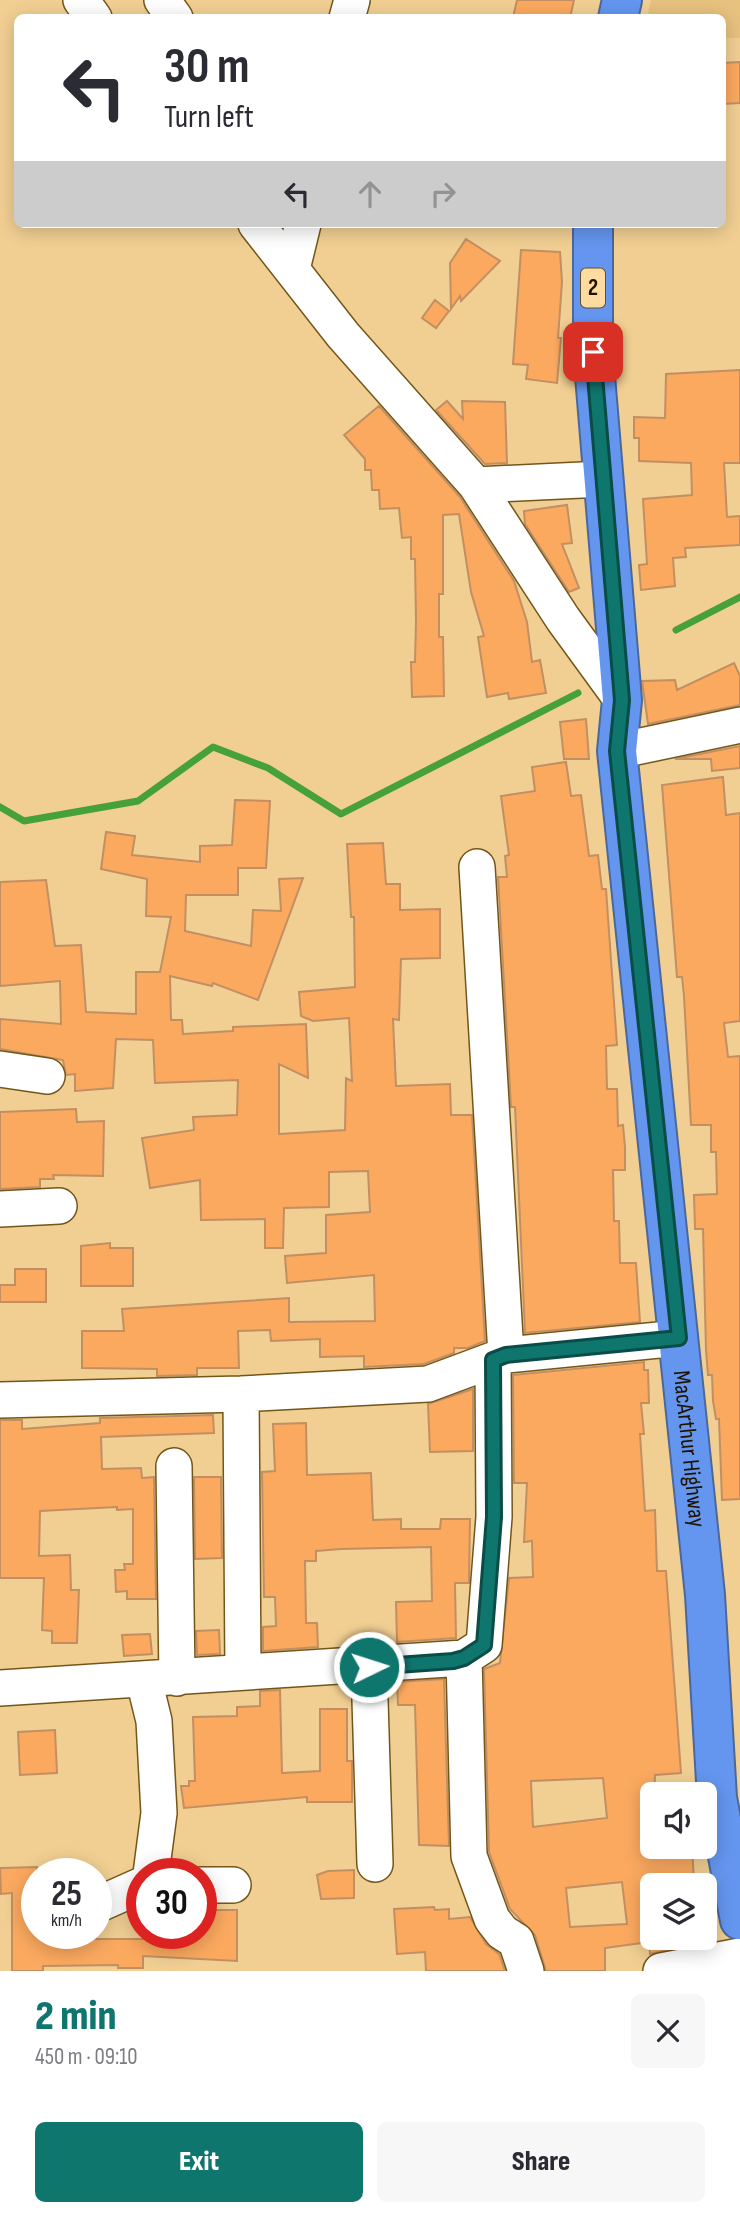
<!DOCTYPE html>
<html lang="en">
<head>
<meta charset="utf-8">
<style>
	body { margin:0; font-family:"Sofia Sans Condensed",sans-serif; background:#f7f7f7; color:#2b2b33; height:100vh; display:flex; flex-direction:column; font-size:26px; white-space:nowrap }
	* { box-sizing:border-box; margin:0 }
	p { font-size:23px; color:#7c7c81 }
	.icon { flex:none; width:38px; height:38px; fill:none; stroke:currentColor; stroke-width:2; stroke-linecap:round; stroke-linejoin:round }
	.map { position:relative; height:1971px; overflow:hidden }
	.details { display:flex; flex-direction:column; background:#fff; flex:1 }
	.details>* { flex:none }
	.hud { position:absolute; left:14px; top:14px; width:712px; height:214px; border-radius:10px; box-shadow:0 4px 18px #0003; background:#fff; color:#2b2b33; overflow:hidden }
	.fabs { position:absolute; left:640px; top:1782px; display:grid; gap:14px }
	.fabs a { display:grid; place-items:center; width:77px; height:77px; border-radius:10px; background:#fff; box-shadow:0 4px 18px #0003; font-size:35px }
	.speed { position:absolute; left:21px; top:1858px; display:flex; gap:14px; font-size:35px; font-weight:700; text-align:center }
	.speed>* { display:grid; place-content:center; width:91px; height:91px; border-radius:50%; background:#fff; box-shadow:0 4px 18px #0003; line-height:1 }
	.speed small { font-size:18px; font-weight:400 }
	.speed .limit { border:10px solid #d22; background:#fff; color:#111 }
	.pin { position:absolute; display:grid; place-items:center; width:60px; height:60px; color:#fff; margin:-30px; border-radius:14px; box-shadow:0 4px 10px #0006 }
	.me { position:absolute; width:77px; margin:-38px; rotate:86deg; stroke-linejoin:round; filter:drop-shadow(0 0 5px #0008) }
	.turn { display:flex; align-items:center; gap:24px; height:147px; padding:0 35px; font-size:32px }
	.turn .icon { width:91px; height:91px; stroke-width:2.5 }
	.turn b { display:block; font-size:49px; line-height:60px }
	.lanes { display:flex; align-items:center; height:66px; padding:0 35px; background:#0003; justify-content:center; gap:35px; direction:ltr }
	.lanes .off { opacity:.35 }
	.round { display:grid; place-items:center; flex:none; width:74px; height:74px; border-radius:10px; background:#f7f7f7 }
	.headline { display:flex; align-items:center; justify-content:space-between; height:119px; padding:0 35px }
	h1 { font-size:42px; font-weight:800; line-height:52px; color:#0f766e }
	.button { display:flex; gap:14px; margin-top:auto; padding:14px 35px }
	.button a { flex:1; height:80px; border-radius:10px; background:#0f766e; color:#fff; font-size:28px; font-weight:800; line-height:80px; text-align:center }
	.button a+a { background:#f7f7f7; color:#2b2b33 }
	.map>svg:first-child { display:block }
	.built { fill:#e7c17e }
	.lines { fill:none; stroke-linecap:round; stroke-linejoin:round }
	.stream { stroke:#47a13a; stroke-width:7 }
	.building { fill:#fba95f; stroke:#c28f63; stroke-width:2; fill-rule:evenodd }
	.minor-casing { stroke:#745619; stroke-width:38 }
	.highway-casing { stroke:#4c689b; stroke-width:42 }
	.minor { stroke:#fff; stroke-width:35 }
	.highway { stroke:#6496ef; stroke-width:38 }
	.route-casing { stroke:#0a4d48; stroke-width:18 }
	.route { stroke:#0f766e; stroke-width:12 }
	.labels { text-anchor:middle; dominant-baseline:central; stroke-width:7; stroke-linejoin:round; paint-order:stroke }
	.shield { fill:#fedca0; stroke:#624f30; stroke-width:2 }
	.shield-label { font-size:23px; font-weight:bold; fill:#1f1300 }
	.street-label { font-size:24px; fill:#1f1300; stroke:#fedca0 }
</style>
</head>
<body>
<div class="map">
<svg width="740" height="1971" viewBox="0 0 740 1971">
	<rect width="100%" height="100%" fill="#f1cf93"/>
	<path class="built" d="M651,0H740V38H723V18L647,17Z"/>
	<g class="lines">
		<path class="stream" d="M676,630L740,597
			M0,807L24,821L138,801L213,747L268,768L341,814L578,693"/>
	</g>
	<path class="building" d="M517,0H574L570,18H513Z
		M740,62V103L723,104V63Z
		M466,239L500,261L461,301L460,296L451,309L450,263Z
		M521,250L560,252L562,282L558,338H561L557,383L526,379L528,365L513,364Z
		M435,300L449,311L436,328L422,318Z
		M740,370V463H724L727,517L740,516V545L685,548L686,557L673,558L675,586L641,590L639,565L647,564L643,499L692,495L691,463L639,461V438H634V417L665,418L666,374Z
		M447,401L463,419L462,401L505,402L507,463L485,464L436,410Z
		M379,406L460,497L514,581L527,622L532,662L540,660L546,693L509,699L508,693L487,697L478,637L484,636L471,592L459,514L443,515V594H439V637H443L444,696L412,697L411,662H415L416,621L415,559H411V537L402,538L399,508L380,509L379,490H372L371,470H365V459L344,435Z
		M567,505L572,543L562,544L579,588L569,592L525,524L524,511Z
		M734,663L740,676V705L648,724L642,681L675,680L677,690Z
		M586,719L589,759H564L560,722Z
		M740,746V768L712,771L711,759H675Z
		M566,762L571,796L581,795L589,856L598,855L602,889H606L617,1045L606,1046L607,1089H617L618,1126L623,1125L625,1147V1170H613L614,1221H619L620,1263H636L640,1322L525,1333L515,1107H511L498,877H507L505,856L509,855L501,796L535,791L532,767Z
		M723,777L726,815L740,813V1021L724,1023L728,1057L740,1056V1499L722,1500L719,1419H716L713,1401L712,1375H708L706,1350L703,1229H695L694,1195L717,1194L716,1152H711V1125H691L684,996L682,977H677L662,785Z
		M235,800L270,801L266,868H238V895H186L185,931L251,946L253,910L281,911L279,879L303,878L258,1000L213,983L212,986L170,976L171,1020H182L183,1034L233,1031V1027L306,1024L308,1078L279,1064V1134L345,1130L346,1078L352,1081L349,1018L313,1021L301,1016L299,992L355,987L354,917H351L347,844L383,843L386,884H400V910L440,909V958L401,959L399,1020L393,1019L396,1086L450,1084L451,1115H472L485,1341L468,1348H454V1353L424,1364L364,1367V1356L320,1357V1339L271,1341L270,1330L238,1331L239,1368H197V1375L157,1376V1369L82,1368V1331H124L122,1309L289,1298V1322L375,1321L374,1275L287,1283L285,1256L326,1253V1215L370,1212L368,1171L329,1172V1207L284,1208L283,1248H265V1219L201,1220L200,1180L150,1188L142,1138L194,1130L193,1117L237,1115L238,1080L155,1083L153,1040L116,1039L113,1088L75,1091V1074L66,1075L63,1060L0,1049V1019L61,1024L60,981L0,986V882L46,880L55,946L81,945L86,1012L136,1014V972H160L171,917L146,916L147,879L101,869L106,832L135,836L132,855L200,862V846L232,845Z
		M76,1109L77,1122L104,1121L103,1176L53,1175L54,1179H40V1187L0,1189V1112Z
		M110,1243V1248H133V1286H81V1246Z
		M15,1269H46V1302H0V1285H15Z
		M644,1362V1370H648L649,1403H641L644,1434H640L645,1511L655,1510L657,1571H666L681,1773L655,1775L653,1846H692L694,1882L653,1885V1937H687L688,1945L650,1954L649,1942L605,1948V1971H546L535,1935L510,1909L489,1852L484,1669L500,1663L509,1578L533,1577L532,1541L524,1542L527,1483H514L513,1375ZM603,1778L607,1818L533,1827L531,1781ZM622,1882L627,1924L570,1927L566,1888Z
		M473,1389V1451L430,1452L428,1404Z
		M213,1415L214,1433L101,1437L102,1469L141,1468L142,1478L154,1477L156,1599H127V1591L116,1592L115,1570H125L124,1564H133V1509L117,1510V1507L40,1511L39,1556L70,1555L71,1590H79L77,1643H52V1631L42,1630L44,1578H0V1420H22V1429L100,1423V1418Z
		M306,1423L307,1475L371,1473L373,1520L401,1519V1529H440L441,1519H470L469,1583H455L456,1638L397,1642L396,1602L432,1601L431,1547L341,1549L316,1551V1561H305L306,1623H317L318,1647L263,1651V1627L276,1626L275,1597H264L262,1472L275,1471L273,1424Z
		M194,1477H221L222,1558L195,1559Z
		M219,1630L220,1654L197,1655L196,1631Z
		M150,1634L152,1654L124,1656L122,1635Z
		M444,1679L449,1846L419,1845L415,1705H398L397,1682Z
		M280,1690L282,1773L320,1771V1709H347V1761H352V1802H307V1797L184,1808L181,1786H189V1781H195L193,1717L237,1716V1707L260,1706V1691Z
		M55,1730L57,1773L20,1775L18,1732Z
		M37,1867V1934H96V1939H146V1934H201V1910H237V1961L143,1956V1968H118V1965L43,1966V1971H12V1893L1,1894L0,1868Z
		M354,1870V1898L321,1899L317,1875L328,1871Z
		M434,1907L435,1910L449,1909V1919L470,1917L486,1944L499,1954L505,1971H426L425,1952L397,1954L394,1909Z"/>
	<g class="lines">
		<g class="minor-casing">
			<path id="minor" d="M81,0L94,18
				M162,0L175,18
				M347,18L352,0
				M256,224L343,335L476,485L563,619L622,700
				M292,269L303,224
				M476,485L603,479
				M617,751L740,725
				M477,867L506,1355
				M0,1069L47,1076
				M0,1209L59,1206
				M241,1394L243,1672
				M0,1400L241,1394L428,1384L506,1355L679,1338
				M174,1466L177,1678
				M464,1658L469,1856L492,1919L502,1932L516,1941L526,1971
				M369,1667L375,1864
				M144,1680L154,1721L159,1813L151,1874
				M0,1688L464,1658L484,1645L494,1517L493,1360
				M201,1885H233
				M97,1905L142,1885
				M661,1971L740,1956"/>
		</g>
		<g class="highway-casing">
			<g id="highway">
				<path d="M618,18L622,0"/>
				<path id="s1" d="M593,224V352L622,700L617,751L705,1595L717,1798L740,1920"/>
			</g>
		</g>
		<use href="#minor" class="minor"/>
		<use href="#highway" class="highway"/>
	</g>
	<g class="lines">
		<g class="route-casing">
			<path id="route" d="M369,1667L453,1661L464,1658L484,1645L494,1517L493,1360L506,1355L679,1338L617,751L622,700L593,352"/>
		</g>
		<use href="#route" class="route"/>
	</g>
	<g class="labels">
		<rect class="shield" x="581" y="268.5" width="24" height="39" rx="5"/>
		<g class="shield-label">
			<text x="593" y="288">2</text>
		</g>
		<g class="street-label">
			<text stroke="none"><textPath href="#s1" startOffset="1230">MacArthur Highway</textPath></text>
		</g>
	</g>
</svg>
<div class="fabs">
<a><svg class="icon" aria-label="sound" viewBox="0 0 24 24"><path d="M4 9h4l5-4v14l-5-4H4zM17 9q2 3 0 6"/></svg></a>
<a><svg class="icon" aria-label="layers" viewBox="0 0 24 24"><path d="M12 4l9 5-9 5-9-5zM3 14l9 5 9-5"/></svg></a>
</div>
<div class="speed"><div>25<small>km/h</small></div><div class="limit">30</div></div>
<div class="pin" style="left:593px;top:352px;background:#d93025"><svg class="icon" aria-label="arrive" viewBox="0 0 24 24"><path d="M6 21V4h12l-3 4 3 4H6"/></svg></div>
<svg class="me" style="left:369px;top:1667px" viewBox="-20 -20 40 40"><circle r="17" fill="#0f766e" stroke="#fff" stroke-width="3"/><path d="M0-11L8 9 0 5-8 9z" fill="#fff"/></svg>
<div class="hud">
<div class="turn"><svg class="icon" aria-label="left" viewBox="0 0 24 24"><path d="M17 20v-9H6M10 6l-5 5 5 5"/></svg><div><b>30 m</b>Turn left</div></div>
<div class="lanes"><svg class="icon" aria-label="left" viewBox="0 0 24 24"><path d="M17 20v-9H6M10 6l-5 5 5 5"/></svg><svg class="icon off" aria-label="ahead" viewBox="0 0 24 24"><path d="M12 20V5M6 11l6-6 6 6"/></svg><svg class="icon off" aria-label="right" viewBox="0 0 24 24"><path d="M7 20v-9h11M14 6l5 5-5 5"/></svg></div>
</div>
</div>
<section class="details">
<div class="headline"><div><h1>2 min</h1><p>450 m · 09:10</p></div><a class="round"><svg class="icon" aria-label="close" viewBox="0 0 24 24"><path d="M6 6l12 12M18 6L6 18"/></svg></a></div>
<div class="button"><a>Exit</a><a>Share</a></div>
</section>
</body>
</html>
